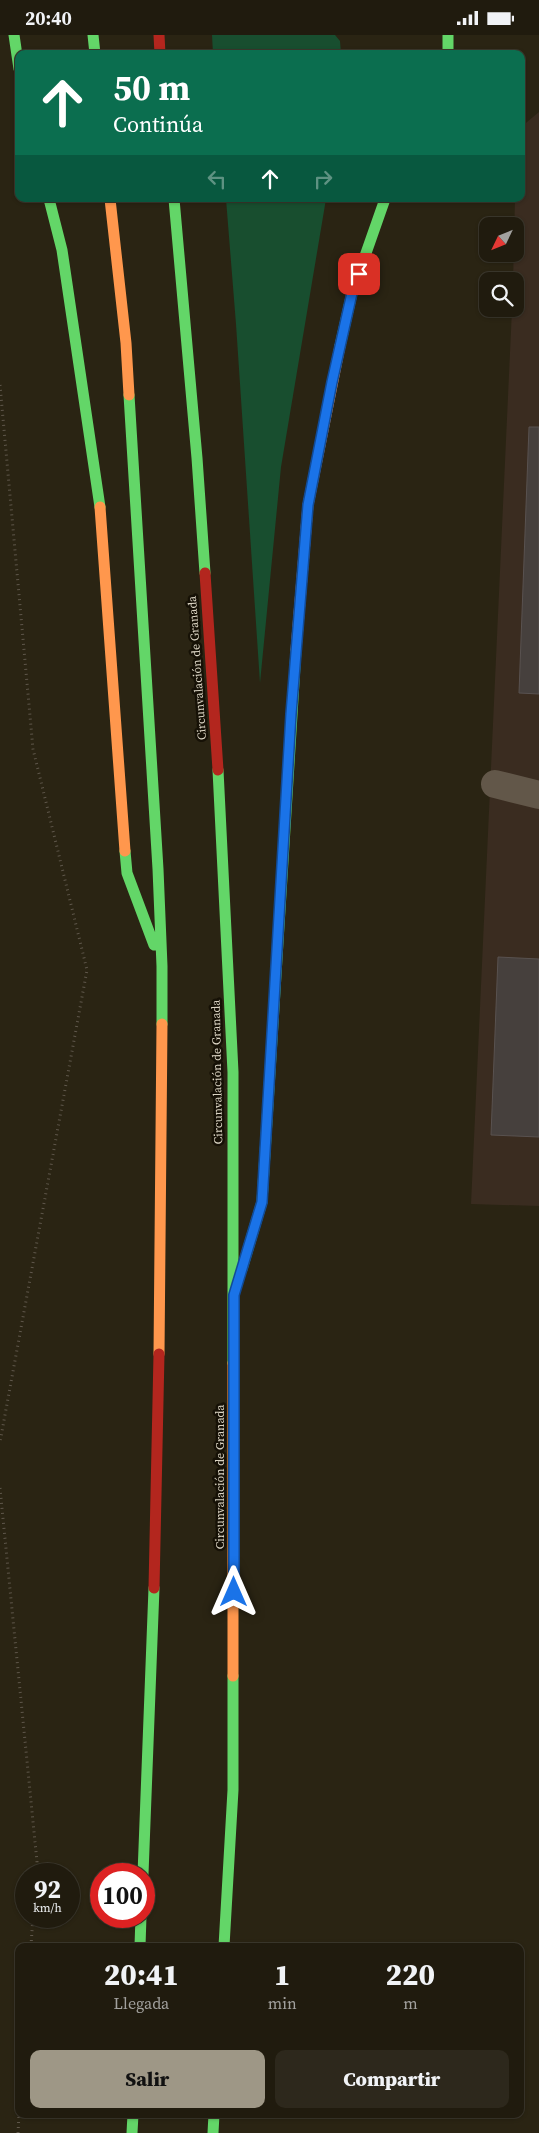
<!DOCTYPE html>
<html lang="es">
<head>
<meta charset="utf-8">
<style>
	body { margin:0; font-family:"Source Serif 4",serif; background:#2d281c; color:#f1f3f6; height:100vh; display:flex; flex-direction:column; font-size:19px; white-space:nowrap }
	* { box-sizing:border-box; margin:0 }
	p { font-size:16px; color:#a2a19e }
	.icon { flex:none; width:28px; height:28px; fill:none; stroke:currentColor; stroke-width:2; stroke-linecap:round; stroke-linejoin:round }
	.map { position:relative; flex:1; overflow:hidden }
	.drawer { position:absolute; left:15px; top:1908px; width:509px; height:175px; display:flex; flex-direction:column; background:#201b0e; border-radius:10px; box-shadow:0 1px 4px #0004,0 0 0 1px #3d392e }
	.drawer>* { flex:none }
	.guide { position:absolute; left:15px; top:15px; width:510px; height:152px; border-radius:10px; box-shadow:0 1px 4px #0004,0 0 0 1px #3d392e; background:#0b6e4f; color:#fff; overflow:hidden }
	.needle { width:32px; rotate:227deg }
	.fabs { position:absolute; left:479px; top:182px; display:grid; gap:10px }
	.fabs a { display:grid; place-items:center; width:45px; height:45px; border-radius:10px; background:#201b0e; box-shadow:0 1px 4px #0004,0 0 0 1px #3d392e; font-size:25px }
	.speed { position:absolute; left:15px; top:1828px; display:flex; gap:10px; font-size:25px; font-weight:700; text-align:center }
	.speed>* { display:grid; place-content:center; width:65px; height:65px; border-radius:50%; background:#201b0e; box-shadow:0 1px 4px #0004,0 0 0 1px #3d392e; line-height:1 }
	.speed small { font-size:12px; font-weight:400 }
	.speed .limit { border:8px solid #d22; background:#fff; color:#111 }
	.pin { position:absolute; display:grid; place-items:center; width:42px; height:42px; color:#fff; margin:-21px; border-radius:10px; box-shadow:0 2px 8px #0006 }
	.me { position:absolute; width:55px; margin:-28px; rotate:0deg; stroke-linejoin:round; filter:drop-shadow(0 0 4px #0008) }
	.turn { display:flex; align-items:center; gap:18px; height:105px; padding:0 15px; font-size:22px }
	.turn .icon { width:65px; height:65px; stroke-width:2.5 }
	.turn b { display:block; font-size:35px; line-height:42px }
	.lanes { display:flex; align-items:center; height:48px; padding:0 15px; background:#0003; justify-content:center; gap:25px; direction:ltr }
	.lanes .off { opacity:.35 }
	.eta { display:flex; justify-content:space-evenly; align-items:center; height:85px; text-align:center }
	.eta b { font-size:30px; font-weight:800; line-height:35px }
	.cta { display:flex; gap:10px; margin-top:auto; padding:10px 15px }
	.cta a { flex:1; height:58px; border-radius:10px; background:#9e9786; color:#111; font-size:20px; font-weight:800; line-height:58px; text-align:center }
	.cta a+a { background:#2d281c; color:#f1f3f6 }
	.status { display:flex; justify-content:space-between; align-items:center; height:35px; padding:0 25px; background:#201b0e; direction:ltr }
	.status svg { height:14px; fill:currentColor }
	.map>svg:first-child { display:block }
	.industrial { fill:#3a2c20 }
	.green { fill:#184e2f }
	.building { fill:#46403d; stroke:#595250 }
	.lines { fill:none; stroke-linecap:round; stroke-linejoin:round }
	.path { stroke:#5f574b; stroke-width:3; stroke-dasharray:1 4; stroke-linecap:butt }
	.street { stroke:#625749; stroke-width:28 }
	.fast { stroke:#63d668; stroke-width:11 }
	.slow { stroke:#ff974d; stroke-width:11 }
	.jam { stroke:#b3261e; stroke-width:11 }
	.route-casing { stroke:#114b97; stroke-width:12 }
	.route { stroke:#1a73e8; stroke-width:9 }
	.labels { text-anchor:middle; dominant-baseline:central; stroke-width:5; stroke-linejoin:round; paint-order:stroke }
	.street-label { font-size:12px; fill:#dcd5c4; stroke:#161106 }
</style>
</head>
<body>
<div class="status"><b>20:40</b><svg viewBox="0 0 49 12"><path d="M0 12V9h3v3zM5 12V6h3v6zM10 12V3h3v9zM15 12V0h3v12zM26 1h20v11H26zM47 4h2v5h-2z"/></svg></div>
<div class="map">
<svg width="539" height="2098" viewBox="0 0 539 2098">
	<rect width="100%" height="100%" fill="#2a2413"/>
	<path class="industrial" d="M539,77V1171L471,1169L512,274H515V246H513L515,164H521V92Z"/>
	<path class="green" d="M212,0H335L340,6L341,19H213Z
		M226,164H326L281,432L260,648L236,289Z"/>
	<path class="building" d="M529,392H539V659L519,658Z
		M498,922L539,924V1102L491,1100Z"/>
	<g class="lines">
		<path class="path" d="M0,350L33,714L87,935L0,1407
			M0,1453L37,1827L36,1839
			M31,1911L33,1881
			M18,2098L19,2079"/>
		<path class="street" d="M495,749L539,760"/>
		<path class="fast" d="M14,0L19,34
			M93,0L95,19
			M448,0V19
			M49,164L62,215L100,472
			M174,164L197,423L205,538
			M340,311L352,258L385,164
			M129,360L158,834L162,931V989
			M218,735L233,1037V1328
			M125,816L127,838L154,910
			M242,1234L262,1167L296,615
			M143,1839L154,1553
			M140,1911L141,1881
			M224,1911L233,1755V1641
			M132,2098L133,2079
			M213,2098L214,2079"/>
		<path class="slow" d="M110,164L126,308L129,360
			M100,472L125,816
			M296,615L308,470L340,311
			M159,1319L162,989
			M233,1328V1641"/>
		<path class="jam" d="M159,0L160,19
			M205,538L218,735
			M154,1553L159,1319"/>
	</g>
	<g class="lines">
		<g class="route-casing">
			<path id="route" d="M234,1557V1260L262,1167L291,679L308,470L332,347L352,258L359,239"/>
		</g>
		<use href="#route" class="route"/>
	</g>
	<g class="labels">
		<g class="street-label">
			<text transform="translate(197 633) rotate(-94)">Circunvalación de Granada</text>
			<text transform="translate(217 1037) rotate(-91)">Circunvalación de Granada</text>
			<text transform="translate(220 1442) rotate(-90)">Circunvalación de Granada</text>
		</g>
	</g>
</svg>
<div class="fabs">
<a><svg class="needle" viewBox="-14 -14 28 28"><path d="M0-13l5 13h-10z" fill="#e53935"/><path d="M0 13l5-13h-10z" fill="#a2a19e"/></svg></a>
<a><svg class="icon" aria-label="search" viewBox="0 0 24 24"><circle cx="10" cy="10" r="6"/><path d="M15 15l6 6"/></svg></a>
</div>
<div class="speed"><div>92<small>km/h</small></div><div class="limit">100</div></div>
<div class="pin" style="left:359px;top:239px;background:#d93025"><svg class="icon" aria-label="arrive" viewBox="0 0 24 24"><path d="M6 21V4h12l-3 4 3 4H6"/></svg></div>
<svg class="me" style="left:234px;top:1557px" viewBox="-20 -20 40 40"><path d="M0-17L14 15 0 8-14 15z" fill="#1a73e8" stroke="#fff" stroke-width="4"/></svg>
<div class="guide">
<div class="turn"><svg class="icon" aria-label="ahead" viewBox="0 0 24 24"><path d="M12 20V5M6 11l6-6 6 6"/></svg><div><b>50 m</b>Continúa</div></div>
<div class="lanes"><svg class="icon off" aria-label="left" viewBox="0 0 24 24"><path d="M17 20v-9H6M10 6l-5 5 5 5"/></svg><svg class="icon" aria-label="ahead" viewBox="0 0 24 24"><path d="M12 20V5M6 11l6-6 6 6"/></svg><svg class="icon off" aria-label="right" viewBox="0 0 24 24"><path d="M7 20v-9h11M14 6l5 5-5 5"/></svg></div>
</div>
<section class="drawer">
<div class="eta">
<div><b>20:41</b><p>Llegada</p></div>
<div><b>1</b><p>min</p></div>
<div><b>220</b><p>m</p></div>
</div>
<div class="cta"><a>Salir</a><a>Compartir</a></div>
</section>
</div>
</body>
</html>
